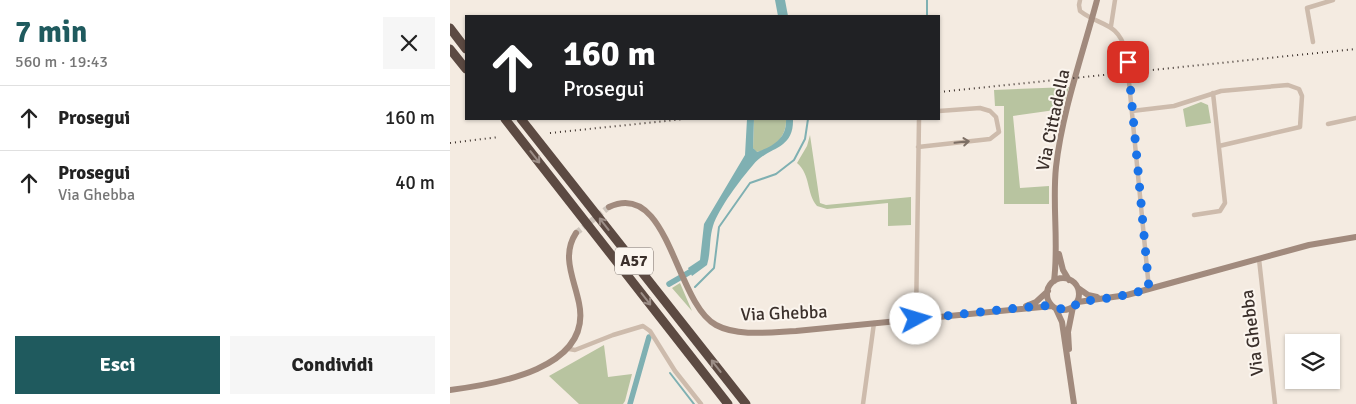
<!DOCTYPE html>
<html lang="it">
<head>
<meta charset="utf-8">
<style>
	body { margin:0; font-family:Signika,sans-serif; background:#f6f6f6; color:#222; height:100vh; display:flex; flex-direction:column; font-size:19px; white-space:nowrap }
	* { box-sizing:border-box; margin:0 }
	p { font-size:16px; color:#767676 }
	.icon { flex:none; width:28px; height:28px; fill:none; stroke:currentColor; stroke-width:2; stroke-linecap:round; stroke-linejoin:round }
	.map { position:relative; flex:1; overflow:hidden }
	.sheet { display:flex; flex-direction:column; background:#fff; width:450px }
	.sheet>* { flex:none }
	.banner { position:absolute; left:15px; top:15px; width:475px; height:105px; border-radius:0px; box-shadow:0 1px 4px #0004; background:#202124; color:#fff; overflow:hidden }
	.buttons { position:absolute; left:835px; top:334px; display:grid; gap:10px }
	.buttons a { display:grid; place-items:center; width:55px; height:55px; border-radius:0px; background:#fff; box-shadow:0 1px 4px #0004; font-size:25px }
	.pin { position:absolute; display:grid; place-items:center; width:42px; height:42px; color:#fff; margin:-21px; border-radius:10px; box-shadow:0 2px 8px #0006 }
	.me { position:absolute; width:55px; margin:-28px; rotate:84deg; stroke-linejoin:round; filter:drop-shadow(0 0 4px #0008) }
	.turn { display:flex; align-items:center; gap:18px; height:105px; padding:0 15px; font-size:22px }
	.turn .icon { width:65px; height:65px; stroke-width:2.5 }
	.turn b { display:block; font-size:35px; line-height:42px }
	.round { display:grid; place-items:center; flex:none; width:52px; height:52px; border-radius:0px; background:#f6f6f6 }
	.overview { display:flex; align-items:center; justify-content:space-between; height:85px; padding:0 15px }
	h1 { font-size:30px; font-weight:700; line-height:38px; color:#1f5a5e }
	.action { display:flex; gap:10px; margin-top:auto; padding:10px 15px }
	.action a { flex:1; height:58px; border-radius:0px; background:#1f5a5e; color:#fff; font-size:20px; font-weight:700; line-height:58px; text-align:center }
	.action a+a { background:#f6f6f6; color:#222 }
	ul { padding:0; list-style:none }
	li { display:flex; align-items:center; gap:15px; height:65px; padding:0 15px; border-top:1px solid #e0e0e0 }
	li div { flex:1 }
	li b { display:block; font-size:19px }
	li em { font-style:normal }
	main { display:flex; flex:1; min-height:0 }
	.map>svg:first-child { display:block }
	.green { fill:#b8c4a0 }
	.water { fill:#7fb0b2 }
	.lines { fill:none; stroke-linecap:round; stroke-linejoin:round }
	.stream { stroke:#7fb0b2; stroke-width:2 }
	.canal { stroke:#7fb0b2; stroke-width:5.5 }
	.secondary-tunnel { stroke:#cfc6bd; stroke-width:6; stroke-dasharray:6 3; stroke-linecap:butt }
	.street { stroke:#cdbbac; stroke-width:4.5 }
	.secondary { stroke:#a18a7d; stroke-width:6 }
	.highway { stroke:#5c4a42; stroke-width:9 }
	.rail { stroke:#3b302b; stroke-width:2; stroke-dasharray:1 4; stroke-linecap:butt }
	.oneway { stroke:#7d6f65 }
	.oneway2 { stroke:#9c8e87 }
	.route { stroke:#1a73e8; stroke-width:9; stroke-dasharray:0 16.2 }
	.labels { text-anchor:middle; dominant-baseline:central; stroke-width:4; stroke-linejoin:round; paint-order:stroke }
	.shield { fill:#fbf5ee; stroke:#756b66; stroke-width:1 }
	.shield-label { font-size:16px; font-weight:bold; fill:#3b302b }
	.street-label { font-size:18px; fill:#3b302b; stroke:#fbf5ee }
</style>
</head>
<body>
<main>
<section class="sheet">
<div class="overview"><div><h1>7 min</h1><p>560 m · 19:43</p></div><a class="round"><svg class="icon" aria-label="close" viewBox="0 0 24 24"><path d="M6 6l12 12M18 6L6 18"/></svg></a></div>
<ul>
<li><svg class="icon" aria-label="ahead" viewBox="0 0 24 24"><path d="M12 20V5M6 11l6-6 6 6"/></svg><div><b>Prosegui</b></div><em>160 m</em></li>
<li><svg class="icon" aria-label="ahead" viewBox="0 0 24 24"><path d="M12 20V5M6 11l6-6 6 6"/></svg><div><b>Prosegui</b><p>Via Ghebba</p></div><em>40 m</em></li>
</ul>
<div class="action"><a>Esci</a><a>Condividi</a></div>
</section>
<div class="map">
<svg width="906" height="404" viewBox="0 0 906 404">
	<rect width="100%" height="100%" fill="#f4ebe1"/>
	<path class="green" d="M619,87L612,109L563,116L570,188L599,186V204H554V106H545L544,90Z
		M751,102L758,105L761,123L736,127L733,109Z
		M304,119H336C337,137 323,150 306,152L303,148Z
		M360,135L370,203L376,205L461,197V225L438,226V203L377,209L367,206C356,193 361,175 347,163L357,146Z
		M230,283L242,311L222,288Z
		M154,345L158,377L182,374L175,401L173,404H129L99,376Z"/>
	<path class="water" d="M325,0H335L338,16H328Z
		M297,119H304L303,148L307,152C324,146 337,138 336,119H343C344,151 318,146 303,165C290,180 269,208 263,226C259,239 261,252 257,265L242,276L238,268L250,260L254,224L295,155Z"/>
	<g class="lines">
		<path class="stream" d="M477,0V16
			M245,287L264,268L269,227L300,183L326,174L344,160L355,139L358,119
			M220,373L244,404"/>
		<path class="canal" d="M219,284L245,269
			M180,404L199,337"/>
		<path class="secondary-tunnel" d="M126,233L159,207"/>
		<path class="street" d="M630,0L629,5L630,11C651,27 667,21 676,51L699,289
			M661,26L665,0
			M863,42L857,8L883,0
			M682,111L724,106L771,91L838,85L849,89L852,96L850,127L769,146
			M878,124L906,118
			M468,147L540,139L549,132L546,117L540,111L530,108L489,111
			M744,215L770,211L775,203L763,93
			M809,259L825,404
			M466,319L469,119
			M119,349L125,350L163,335L193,326L200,331L225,371L251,404
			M413,404L424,323"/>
		<path class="secondary" d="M159,207C219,179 225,303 266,325C288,337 322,332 346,331L602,306
			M609,254L613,270L619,280
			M597 294a16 16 0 1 1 32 0a16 16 0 1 1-32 0Z
			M604,281C609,243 602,205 606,167C612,112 633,53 647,0
			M628,288L638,295L647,297
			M628,302L677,295L859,245L906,237
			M576,306L586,302L598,291
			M606,309L612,322L624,404
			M619,349L618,332L623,307
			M0,390C46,384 143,369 129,303C124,278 111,256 126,233"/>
		<path class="highway" d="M0,28L16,49
			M0,49L16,69
			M55,119L278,404
			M71,119L296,404"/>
		<path class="rail" d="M489,92L906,49
			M100,133L235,119
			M0,143L49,137"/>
	</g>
	<defs><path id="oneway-shaft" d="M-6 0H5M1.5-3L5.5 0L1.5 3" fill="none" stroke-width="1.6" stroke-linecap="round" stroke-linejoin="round" transform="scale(1.25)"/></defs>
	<use class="oneway" href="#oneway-shaft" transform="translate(512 142) rotate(-6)"/>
	<g class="oneway2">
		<use href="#oneway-shaft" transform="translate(85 157) rotate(52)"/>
		<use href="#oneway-shaft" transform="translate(154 224) rotate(-128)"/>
		<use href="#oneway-shaft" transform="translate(196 299) rotate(52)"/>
		<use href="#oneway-shaft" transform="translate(266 366) rotate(-128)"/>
	</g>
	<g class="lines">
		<path class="route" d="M466,319C508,315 551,309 593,306C607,304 617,317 628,302L667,297L699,289L678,62"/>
	</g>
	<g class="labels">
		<rect class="shield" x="165" y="247.5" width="38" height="27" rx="4"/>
		<g class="shield-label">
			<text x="184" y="261">A57</text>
		</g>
		<g class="street-label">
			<text transform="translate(603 120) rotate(-78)">Via Cittadella</text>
			<text transform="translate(334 313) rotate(-2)">Via Ghebba</text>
			<text transform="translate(802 333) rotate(-97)">Via Ghebba</text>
		</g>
	</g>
</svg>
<div class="buttons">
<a><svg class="icon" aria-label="layers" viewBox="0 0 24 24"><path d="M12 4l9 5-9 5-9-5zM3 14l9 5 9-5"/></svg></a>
</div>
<div class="pin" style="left:678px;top:62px;background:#d93025"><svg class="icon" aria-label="arrive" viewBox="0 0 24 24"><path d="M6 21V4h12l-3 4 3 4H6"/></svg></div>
<svg class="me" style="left:466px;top:319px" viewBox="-20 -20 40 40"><circle r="19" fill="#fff"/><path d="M0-13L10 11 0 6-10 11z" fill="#1a73e8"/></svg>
<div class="banner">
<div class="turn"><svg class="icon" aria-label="ahead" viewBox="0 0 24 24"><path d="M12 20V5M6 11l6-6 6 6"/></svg><div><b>160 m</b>Prosegui</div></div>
</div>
</div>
</main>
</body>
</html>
